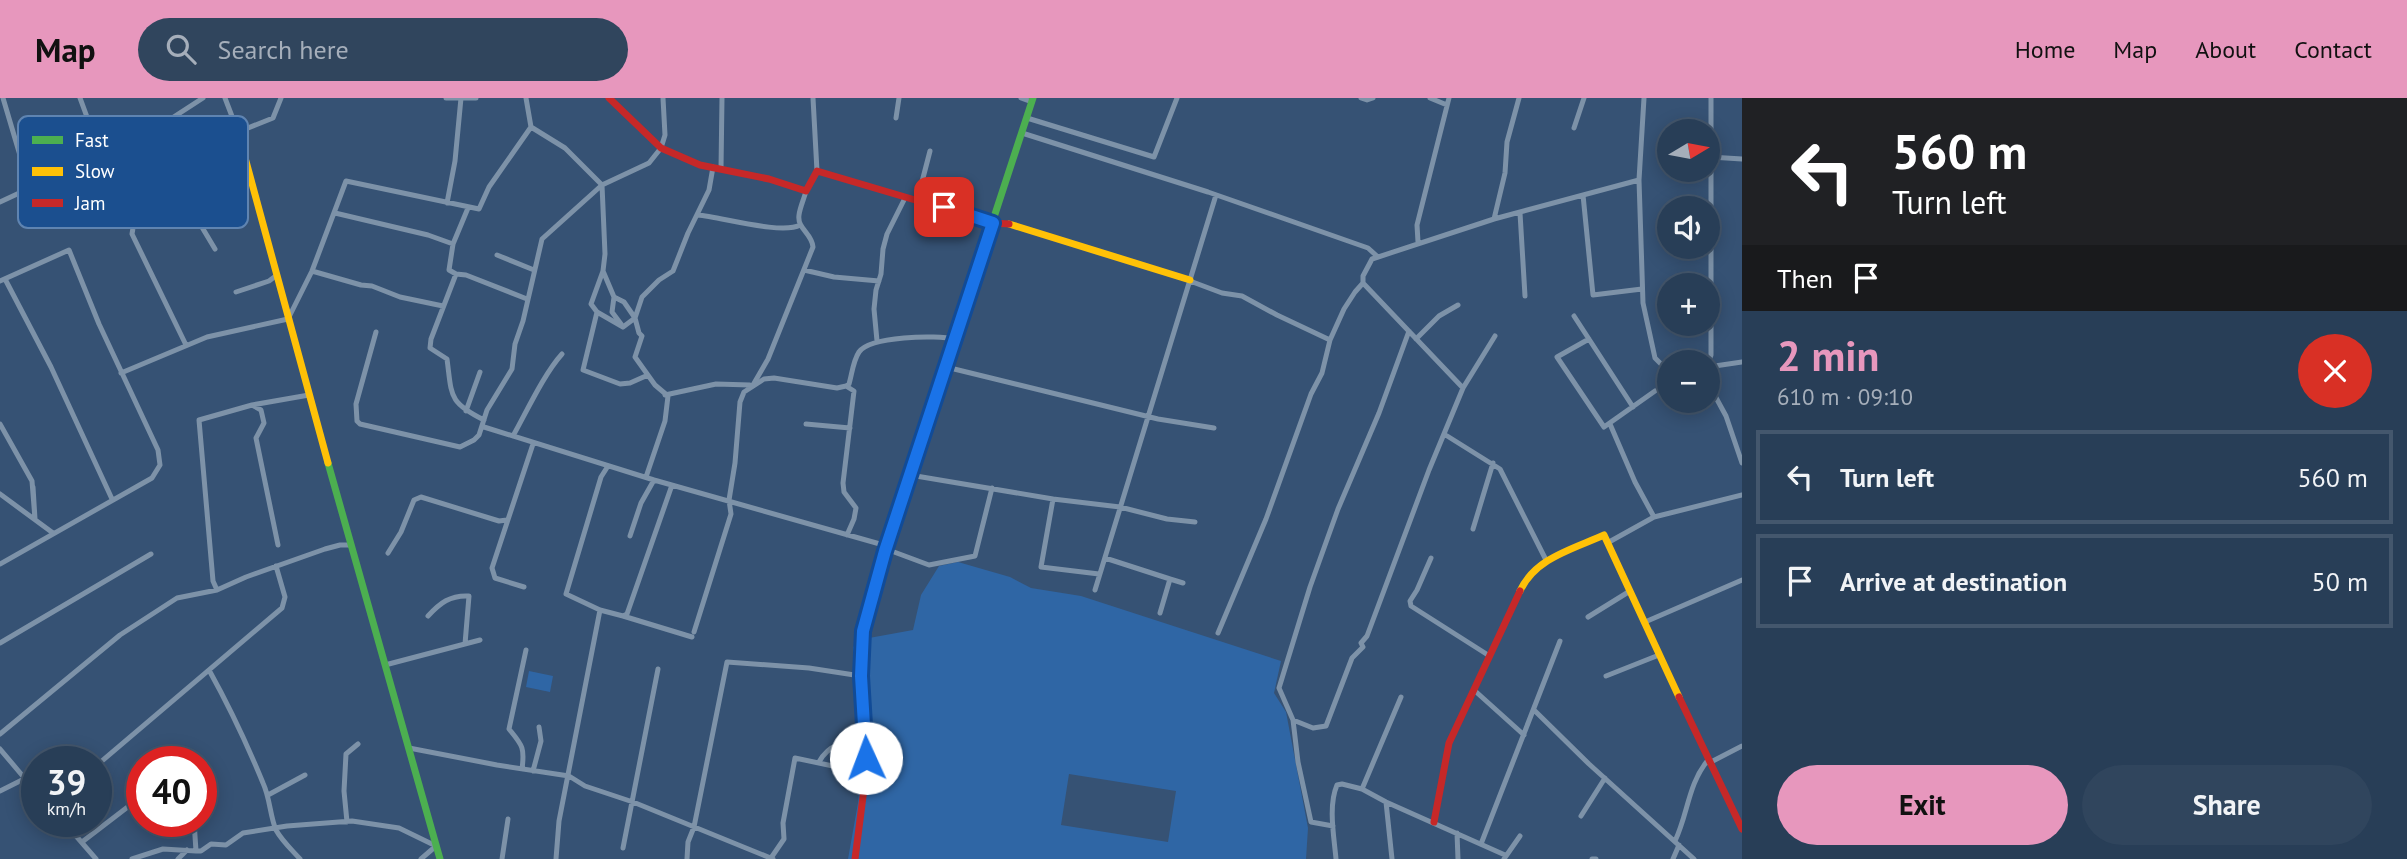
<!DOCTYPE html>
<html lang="en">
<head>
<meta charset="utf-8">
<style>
	body { margin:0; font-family:"PT Sans",sans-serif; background:#30455d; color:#f1f3f6; height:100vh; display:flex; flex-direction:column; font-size:26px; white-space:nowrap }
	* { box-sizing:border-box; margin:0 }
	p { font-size:23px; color:#a5aeba }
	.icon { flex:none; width:38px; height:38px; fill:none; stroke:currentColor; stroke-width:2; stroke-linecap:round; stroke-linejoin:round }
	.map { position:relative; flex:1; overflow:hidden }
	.sheet { display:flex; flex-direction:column; background:#283e57; width:665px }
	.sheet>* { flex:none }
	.hud { background:#202124; color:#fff; overflow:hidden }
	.needle { width:46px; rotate:80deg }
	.controls { position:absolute; left:1657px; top:21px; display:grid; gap:14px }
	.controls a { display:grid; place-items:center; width:63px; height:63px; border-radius:50%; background:#283e57; box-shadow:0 4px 18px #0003,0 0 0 2px #44576d; font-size:35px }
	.speed { position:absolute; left:21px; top:648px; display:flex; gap:14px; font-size:35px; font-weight:700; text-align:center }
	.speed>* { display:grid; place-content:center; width:91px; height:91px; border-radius:50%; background:#283e57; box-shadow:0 4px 18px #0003,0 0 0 2px #44576d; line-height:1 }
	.speed small { font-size:18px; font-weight:400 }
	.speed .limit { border:10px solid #d22; background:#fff; color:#111 }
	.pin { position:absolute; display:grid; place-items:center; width:60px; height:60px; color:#fff; margin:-30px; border-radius:14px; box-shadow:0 4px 10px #0006 }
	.me { position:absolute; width:77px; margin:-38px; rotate:358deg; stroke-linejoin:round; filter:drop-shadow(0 0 5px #0008) }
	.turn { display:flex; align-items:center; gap:24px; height:147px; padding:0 35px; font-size:32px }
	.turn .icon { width:91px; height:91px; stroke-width:2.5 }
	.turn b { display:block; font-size:49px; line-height:60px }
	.then { display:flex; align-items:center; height:66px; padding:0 35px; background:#0003; gap:14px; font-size:26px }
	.round { display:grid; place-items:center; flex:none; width:74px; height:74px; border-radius:37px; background:#30455d }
	.overview { display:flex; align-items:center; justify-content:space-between; height:119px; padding:0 35px }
	h1 { font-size:42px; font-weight:700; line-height:52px; color:#e797bd }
	.button { display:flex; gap:14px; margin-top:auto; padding:14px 35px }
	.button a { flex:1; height:80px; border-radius:42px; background:#e797bd; color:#111; font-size:28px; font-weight:700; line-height:80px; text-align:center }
	.button a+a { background:#30455d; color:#f1f3f6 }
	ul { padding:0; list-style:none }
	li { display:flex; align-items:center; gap:21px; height:94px; margin:0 14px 10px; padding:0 21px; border:4px solid #44576d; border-radius:0px }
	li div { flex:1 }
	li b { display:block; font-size:26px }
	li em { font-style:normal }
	header { display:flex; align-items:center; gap:42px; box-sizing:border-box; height:98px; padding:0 35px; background:#e797bd; color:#111 }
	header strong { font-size:33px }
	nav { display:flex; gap:38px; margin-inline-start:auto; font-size:24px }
	.search { width:490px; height:63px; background:#30455d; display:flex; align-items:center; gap:18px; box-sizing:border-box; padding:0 24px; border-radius:38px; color:#a5aeba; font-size:26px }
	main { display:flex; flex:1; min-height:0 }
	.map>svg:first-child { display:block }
	.green { fill:#2f66a5; fill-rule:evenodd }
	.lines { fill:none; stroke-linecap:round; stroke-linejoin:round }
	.street { stroke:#7d92a8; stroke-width:5 }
	.fast { stroke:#4caf50; stroke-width:7 }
	.slow { stroke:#ffc107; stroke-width:7 }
	.jam { stroke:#c62828; stroke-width:7 }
	.route-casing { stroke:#114b97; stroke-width:18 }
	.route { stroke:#1a73e8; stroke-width:12 }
	.key { fill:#1b4f8f; stroke:#5f84b1; stroke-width:2 }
	.key-label { font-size:19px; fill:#fff }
</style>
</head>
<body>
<header>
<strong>Map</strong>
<div class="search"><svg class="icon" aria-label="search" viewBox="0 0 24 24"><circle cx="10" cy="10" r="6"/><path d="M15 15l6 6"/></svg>Search here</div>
<nav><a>Home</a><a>Map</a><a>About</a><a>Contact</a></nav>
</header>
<main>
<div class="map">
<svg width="1742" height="761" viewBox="0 0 1742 761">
	<rect width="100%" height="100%" fill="#365274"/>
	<path class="green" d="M958,464L1010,479L1031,490L1081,498L1281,563L1274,595L1286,614L1308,730L1306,761H848L858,705L861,669L853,549L869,540L913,532L921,497L939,468ZM1069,676L1176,693L1168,744L1061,727Z
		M529,573L553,578L550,594L526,589Z"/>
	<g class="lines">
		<path class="street" d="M3,0L30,91
			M80,0L101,57
			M225,0L238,34L273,20L281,0
			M446,0H476
			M813,0L817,73
			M1021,0L1032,4
			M1361,0L1367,2L1373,0
			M1430,0L1447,7
			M1644,0L1639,82L1643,205L1655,260L1665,270H1670
			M896,20L899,0
			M1027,20L1154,59L1177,0
			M531,29L565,50L602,87L605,156L603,173L591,206L597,214L623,229
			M1574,30L1584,0
			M1022,35L1208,94L1368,150L1378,159
			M126,50L154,115L133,130L132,136L186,247
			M1710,59L1742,61
			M721,71L722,0
			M181,94L215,151
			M1583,97L1593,197L1642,191
			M917,103L930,53
			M0,104L101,57L126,50L203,0
			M447,105L455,63L461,0
			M468,110L453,146L449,172L456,176L466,177L527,201
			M154,115L243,46
			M335,115L428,137L453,146
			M1520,115L1525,198
			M698,117C721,119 782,137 800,127
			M1494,121L1505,75L1507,44L1519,0
			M1418,144L1417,127L1449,0
			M497,157L534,172
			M804,172L834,179L879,183
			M312,173L361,187L372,188L400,199L443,208
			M603,173L614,199L624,204L635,220L639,235L642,238L635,259L655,287L668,298L665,323L646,379
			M456,176L431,241L430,250L447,261C452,298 448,304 484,322
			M5,181L51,269L112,401
			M0,183L69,152L99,226L158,352L160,367L152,380L0,466
			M1190,183L1222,195L1242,198L1277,217L1330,242
			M236,194L269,183L277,177
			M614,199L612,214L621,226
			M597,214L583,272L620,286L630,285L648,277
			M1574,218L1633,309
			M623,229L635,220L642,199L659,182L673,173L688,135L709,92L713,69
			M376,234L356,306L357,323L360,326L460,349L474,342L479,337L487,312L512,271L515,246L523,223L542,141L602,87L649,65L661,50L665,37L663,0
			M1416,241L1439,218L1458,207
			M1589,241L1557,259L1604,329L1655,293
			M877,243L874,211L876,192L881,176L883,151L887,136L905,100
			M1708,265L1711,257V0
			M946,269L1158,321L1214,330
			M1708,269L1742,264
			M121,275L207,239L288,221L312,173L346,83L479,111L489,89L531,29L526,0
			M1708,285L1726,318L1742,365
			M753,287L768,261L813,149C812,135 797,131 799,117C800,109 804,101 806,93
			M846,288L849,286C852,276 853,263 859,254C870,238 936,237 955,241
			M1463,290L1363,185V178L1372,161L1494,121L1639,82
			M665,297L716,286L750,287
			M252,307L261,312L264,325L256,340L278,447
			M466,313L480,274
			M0,326L32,383L35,421L33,389
			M806,326L850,330
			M1610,326L1635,384L1654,419
			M484,329L654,382L887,448
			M1444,336L1500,371L1546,462
			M513,338C527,313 544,276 562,256
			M608,368L601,379L566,496L600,512L623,518L627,516L672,387
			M910,377L1053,401L1120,409L1167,421L1195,424
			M0,396L53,435
			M1053,401L1041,469L1099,476
			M1473,431L1493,365
			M630,438L641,405L654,382
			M1609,444L1654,419L1742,397
			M886,451L929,467L975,458L992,390
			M388,455L401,434L414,402L421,399L499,423L507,422
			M1105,460L1170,481L1160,515
			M1431,460L1417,492L1410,503L1411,508L1488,557
			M1170,481L1183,485
			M524,489L495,480L492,470L533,346
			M217,492L213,483L199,322L252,307L309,297
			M1095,492L1216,97
			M428,518C440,505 450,497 469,498L465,546
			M623,518L692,539
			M1588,519L1630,493
			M1645,524L1742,482
			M694,534L731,416L729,402L735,365L740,304L744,294L764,281L774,280L837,290L846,288L854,293L843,385L844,394L856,410L854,421L847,437
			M1218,535L1266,421L1311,296L1322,275L1330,242L1344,211L1355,194L1363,185
			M0,545L151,456
			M385,567L480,542
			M209,572C229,608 247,646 263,685C270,700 270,718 276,732C282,743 292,752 300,761
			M1606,578L1659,557
			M1474,592L1524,637
			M1534,612L1589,666L1694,761
			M1293,622L1313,630L1326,628L1352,560L1363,549L1361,545L1367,538L1429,372L1463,290L1495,238
			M0,636L120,537L177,500L217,492L246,479L325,451L340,447H351
			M409,650L497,667L569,678L585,688L633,704L773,761
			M0,651L37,695
			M819,664C830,644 844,645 865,645
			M1709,665L1742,648
			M96,668L282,510L285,499L276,468
			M522,671C525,649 522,647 509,631L526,552
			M533,673L541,643L539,629
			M1362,691L1401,599
			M0,693L24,681
			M201,694L209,705L201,709
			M268,697L305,677
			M1386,704L1392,761
			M1581,718L1605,680
			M63,723L96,761
			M194,723L196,753
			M347,724L344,693L346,656L358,646
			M1333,728L1311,724L1298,664L1293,622L1279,590L1310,489L1338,411L1379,315L1409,233
			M1457,735L1458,761
			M1675,743C1688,716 1688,686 1708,662
			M82,744L142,698
			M1481,746L1560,543
			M623,750L658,571
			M771,760L784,741L783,725L795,660L866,675
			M132,761L163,751L196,753H201L211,746L226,747L243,735L287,728L352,723L399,730L436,748L421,761
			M178,761L187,752
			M502,761L508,721
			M556,761L559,723L600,512
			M687,761L688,744L694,729L727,564L809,570L861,578
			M1336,761C1334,738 1328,708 1337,687L1342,686L1362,691L1386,704L1505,757
			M1504,761L1520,738
			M1592,761H1596
			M1673,761L1679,747"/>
		<path class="fast" d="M926,327L1033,0
			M328,365L440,761"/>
		<path class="slow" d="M238,34L328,365
			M1009,126L1190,182
			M1520,493C1535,460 1573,451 1604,437L1679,599"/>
		<path class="jam" d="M609,0L661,50L700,67L769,81L806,93L817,73L993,125L1009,126
			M1679,599L1742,731
			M1434,724L1449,645L1520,493
			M855,761L866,675L861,578L863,533L885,453L926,327"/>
	</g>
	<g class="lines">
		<g class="route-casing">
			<path id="route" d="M866,660L861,578L863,533L885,453L993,125L944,109"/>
		</g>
		<use href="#route" class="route"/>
	</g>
	<rect x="18" y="18" width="230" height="112" rx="10" class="key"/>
	<rect x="32" y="38" width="31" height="8" fill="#4caf50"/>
	<rect x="32" y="69" width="31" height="9" fill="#ffc107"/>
	<rect x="32" y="101" width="31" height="8" fill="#c62828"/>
	<g class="key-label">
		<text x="75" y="49">Fast</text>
		<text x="75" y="80">Slow</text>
		<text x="75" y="112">Jam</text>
	</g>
</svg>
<div class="controls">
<a><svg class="needle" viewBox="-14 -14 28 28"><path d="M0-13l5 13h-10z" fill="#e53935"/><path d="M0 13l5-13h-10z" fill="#a5aeba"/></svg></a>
<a><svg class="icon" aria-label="sound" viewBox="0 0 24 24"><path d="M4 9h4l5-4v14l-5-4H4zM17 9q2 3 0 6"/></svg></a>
<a>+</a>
<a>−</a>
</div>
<div class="speed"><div>39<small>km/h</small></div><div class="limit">40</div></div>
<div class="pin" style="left:944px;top:109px;background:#d93025"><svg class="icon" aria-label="arrive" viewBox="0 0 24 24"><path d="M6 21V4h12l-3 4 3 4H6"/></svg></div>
<svg class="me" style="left:866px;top:660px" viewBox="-20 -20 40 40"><circle r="19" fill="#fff"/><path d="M0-13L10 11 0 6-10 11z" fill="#1a73e8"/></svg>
</div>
<section class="sheet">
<div class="hud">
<div class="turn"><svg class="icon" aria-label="left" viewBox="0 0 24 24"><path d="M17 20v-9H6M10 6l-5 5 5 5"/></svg><div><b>560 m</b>Turn left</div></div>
<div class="then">Then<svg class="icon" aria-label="arrive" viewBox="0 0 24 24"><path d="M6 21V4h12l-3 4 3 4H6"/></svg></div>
</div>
<div class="overview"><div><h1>2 min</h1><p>610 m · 09:10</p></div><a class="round" style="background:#d93025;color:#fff"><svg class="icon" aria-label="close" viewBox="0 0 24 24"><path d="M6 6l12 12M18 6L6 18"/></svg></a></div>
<ul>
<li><svg class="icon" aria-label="left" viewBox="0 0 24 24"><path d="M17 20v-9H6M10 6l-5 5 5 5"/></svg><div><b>Turn left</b></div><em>560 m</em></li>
<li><svg class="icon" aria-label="arrive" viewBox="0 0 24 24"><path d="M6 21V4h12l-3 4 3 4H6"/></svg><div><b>Arrive at destination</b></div><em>50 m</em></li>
</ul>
<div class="button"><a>Exit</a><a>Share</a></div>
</section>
</main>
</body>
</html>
